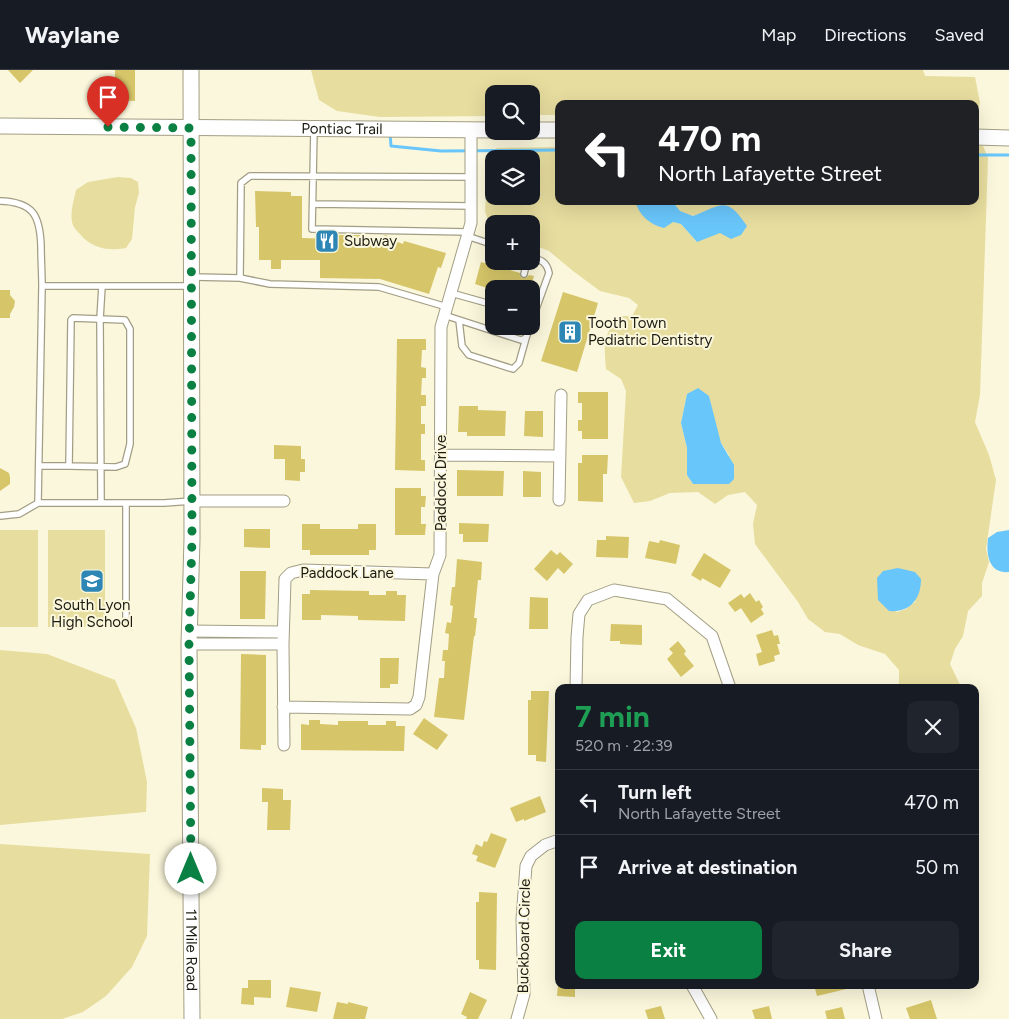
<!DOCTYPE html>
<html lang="en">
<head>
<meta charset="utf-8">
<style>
	body { margin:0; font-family:Figtree,sans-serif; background:#20242c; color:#f1f3f6; height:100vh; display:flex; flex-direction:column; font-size:19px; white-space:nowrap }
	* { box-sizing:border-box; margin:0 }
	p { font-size:16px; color:#9ea1a6 }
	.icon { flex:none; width:28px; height:28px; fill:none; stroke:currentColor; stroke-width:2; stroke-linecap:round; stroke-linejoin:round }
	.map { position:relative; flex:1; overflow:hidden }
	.sheet { position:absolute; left:555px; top:614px; width:424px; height:305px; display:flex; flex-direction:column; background:#171b24; border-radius:10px; box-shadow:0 5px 20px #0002 }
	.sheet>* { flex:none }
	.top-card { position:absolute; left:555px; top:30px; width:424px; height:105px; border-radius:10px; box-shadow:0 5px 20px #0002; background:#202124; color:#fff; overflow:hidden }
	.buttons { position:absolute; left:485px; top:15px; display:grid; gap:10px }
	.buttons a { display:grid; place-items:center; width:55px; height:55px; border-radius:10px; background:#171b24; box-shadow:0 5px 20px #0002; font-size:25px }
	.pin { position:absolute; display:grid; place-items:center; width:42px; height:42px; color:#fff; margin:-51px -21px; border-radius:50% 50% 50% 0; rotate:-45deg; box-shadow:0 0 5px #0007 }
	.pin .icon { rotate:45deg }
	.me { position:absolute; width:55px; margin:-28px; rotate:0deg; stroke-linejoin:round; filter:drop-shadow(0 0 4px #0008) }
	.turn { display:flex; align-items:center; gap:18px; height:105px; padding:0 20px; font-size:22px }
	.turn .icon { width:65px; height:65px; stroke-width:2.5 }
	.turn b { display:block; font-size:35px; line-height:42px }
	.round { display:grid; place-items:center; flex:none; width:52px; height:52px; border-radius:10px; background:#20242c }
	.head { display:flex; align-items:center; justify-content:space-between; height:85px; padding:0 20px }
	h1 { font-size:30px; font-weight:700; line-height:38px; color:#1e9e55 }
	.button { display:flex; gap:10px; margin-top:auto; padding:10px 20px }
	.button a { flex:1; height:58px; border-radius:10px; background:#0b8043; color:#fff; font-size:20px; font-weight:700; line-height:58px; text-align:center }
	.button a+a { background:#20242c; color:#f1f3f6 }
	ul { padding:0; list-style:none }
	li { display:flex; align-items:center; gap:15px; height:65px; padding:0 20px; border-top:1px solid #363941 }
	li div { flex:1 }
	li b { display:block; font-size:19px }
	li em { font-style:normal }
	header { display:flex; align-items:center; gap:30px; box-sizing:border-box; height:70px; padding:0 25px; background:#171b24; border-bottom:1px solid #363941 }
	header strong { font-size:24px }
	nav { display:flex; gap:28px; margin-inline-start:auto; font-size:18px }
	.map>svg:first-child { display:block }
	.green { fill:#e7dd9f; fill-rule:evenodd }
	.water { fill:#69c6fb }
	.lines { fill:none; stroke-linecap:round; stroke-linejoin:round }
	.stream { stroke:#69c6fb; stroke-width:3 }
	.building { fill:#d6c669 }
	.lane-casing { stroke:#a29e85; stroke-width:8 }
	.street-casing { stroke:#a29e85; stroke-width:13 }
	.secondary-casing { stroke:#a29e85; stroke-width:17 }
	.lane { stroke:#fff; stroke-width:5.5 }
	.street { stroke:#fff; stroke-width:11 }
	.secondary { stroke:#fff; stroke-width:15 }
	.route { stroke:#0b8043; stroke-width:9; stroke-dasharray:0 16.2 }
	.labels { text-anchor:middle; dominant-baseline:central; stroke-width:4; stroke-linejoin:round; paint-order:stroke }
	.street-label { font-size:15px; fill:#1c1b11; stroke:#fbf7dc }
	.poi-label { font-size:15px; fill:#1c1b11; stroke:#fbf7dc; text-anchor:start }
</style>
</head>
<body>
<header>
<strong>Waylane</strong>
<nav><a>Map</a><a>Directions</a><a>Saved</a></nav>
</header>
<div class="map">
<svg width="1009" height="949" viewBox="0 0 1009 949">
	<rect width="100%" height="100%" fill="#fbf7dc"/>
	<path class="green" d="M311,0H923L925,6L975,7L980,33L975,52V34H559V45H531V24H494V46L380,47L337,41L319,30Z
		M975,76H983L988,88L980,325L975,352L989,385L996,410L986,479L989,492L982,513V526L968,541L963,566L955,579L950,594L961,617H899V600L885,584L858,575L840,564L825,562L808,549L798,532L755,474L753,454L757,435L745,422L728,425L715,434L698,422L670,423L650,431L634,433L621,407L626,321L621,309L606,299C604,275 602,262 622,246H632L638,235L629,228L600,221L573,201L549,181L531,174V154H494V156L488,150L485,141L488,89L497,78L559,77V131H635V133L673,152L681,154L697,172L704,142L693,146L679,141L672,131H975ZM494,89H531V126H494ZM687,324L709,326L717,363L721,373L729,385V414H693L687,405V378L681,353ZM878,521L916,531L906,539L897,542L878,530Z
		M118,107L131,108L138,112L139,123L135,137L132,169L126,178C109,181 92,179 80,164C78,162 74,158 73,155C69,145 74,130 76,120L88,112Z
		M0,460H38V557H0Z
		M48,460H105V557H48Z
		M0,580L47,584L115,610L136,658L147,712L146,742L0,755Z
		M0,774L150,784L147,866L132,897L106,926L83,942L62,949H0Z"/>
	<path class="water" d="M635,131H672L680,141L693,146C722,135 726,125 747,156L741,165L731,169L720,163L697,172L681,154L673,152L664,158C650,155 639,145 635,131Z
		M698,318L709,326L721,373L734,395V409L729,414H693L687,405V378L681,353L687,324Z
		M1009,460V502C988,504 986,483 988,468L997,462Z
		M898,498L915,502L921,509C921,529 910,543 889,541L878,530L877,508L883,501Z"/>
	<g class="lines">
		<path class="stream" d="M390,63L391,76L441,81L559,80
			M975,85H1009"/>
	</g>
	<path class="building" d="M8,0H33L20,13Z
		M115,0H135V31L114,30Z
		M255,121L291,122V126H302V168L338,169V165H360V169H377L386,165L393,170L403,174L404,171L446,183L441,198L438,197L429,224L380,209L320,208V190H281V199H271V190H259V157H256Z
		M481,192L520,203V206L522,208H526L529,205L534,206L530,218L525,217L520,212L516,215L511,213L510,219H490L475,214Z
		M0,220H10V225L15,231L14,237L10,244V248H0Z
		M563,222L598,233L577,302L541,291Z
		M397,269H426V280H422L421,297L426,298V308H422L421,325H426V336H421V354H425V364H421V390H425V401L395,400Z
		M578,322H608V369H582V361H578V350H582V333H578Z
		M459,336H478V340L506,341L505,366H467V362H458Z
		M525,341H543V367L524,366Z
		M274,375L301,376V389H305V402H300V411L285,410V389H274Z
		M582,385H608L607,404H603V432L578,431V393H582Z
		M0,398L9,403L10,407V414L0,421Z
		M457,400L504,401L503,426H457Z
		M523,401L541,402V427H523Z
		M395,418H421V426H426L425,437H421V454H426L425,465H395Z
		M459,453L489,454L488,472H463V464H459Z
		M302,454H320V459H358V454H376V480H369V485H310V480H302Z
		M244,459H270V478L244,477Z
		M606,466L629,467L628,488L596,487L597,470H606Z
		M660,470L680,475L676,494L645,488L649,471L659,473Z
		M551,480L557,485L560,482L573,494L564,504L558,498L547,511L534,499Z
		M704,483L731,500L720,518L702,508L701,511L691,505Z
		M457,489L482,492L481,510H478L474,548H477L475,566H474L464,650L434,647L439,608H444L445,591H442L443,580H448L449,564L445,563L447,552L451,553L453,536L450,535L452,517H455Z
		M240,501H266L265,549H240Z
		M310,520L369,521V525H386V521H397V525H406L405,551L358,550V546L321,545V550H302V524H310Z
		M750,523L756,532L759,530L763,537L761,539L764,544L751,553L741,538L735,542L728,533L741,524L744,528Z
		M530,527L548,528V559H529Z
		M611,554L642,555V575L620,574V571H610Z
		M772,560L774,566L778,565L780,574H777L780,584L774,586L775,591L759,596L756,584L762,582L756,565Z
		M678,571L686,581L684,584L694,596L681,607L667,589L673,583L669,579Z
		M241,584L266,585V675H261V680L240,679Z
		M380,588H399L398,614H390V618H380Z
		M531,621H549L546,692L536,691V685H528V630H531Z
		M424,648L448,665L437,680L413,664Z
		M309,650H320V654L338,655V651H368V655H386V651H396V656H405L404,681L301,680V654L309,655Z
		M262,718L283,719V730H291L290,760H267L268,732H262Z
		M540,726L546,742L524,751V749L516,752L510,738Z
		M491,763L507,769L495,798L476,791L478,786L472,784L476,774L482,777L484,771L487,772Z
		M479,822L497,823L496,900L479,899V890H476V832H479Z
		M248,910H271V928L254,927V935L241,934L242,918H248Z
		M558,915H575V927L557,926Z
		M814,915H850L851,918L817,926Z
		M290,917L321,922L317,942L286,937Z
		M470,922L487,930L478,949H466L467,947L461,944Z
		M931,930L937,949H910L906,938Z
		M337,932L348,934V932L368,937L365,949H333Z
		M661,936L665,949H648L645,940Z
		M769,936L772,949H755L752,940Z
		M842,937L845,949H827L825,941Z"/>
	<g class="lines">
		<g class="lane-casing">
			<path id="lane" d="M314,59L312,159L468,162
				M0,131C33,132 40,145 41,176C41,190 42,203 42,216H190
				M313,134L471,136
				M467,166L494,175
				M531,187C541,190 547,192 549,203L531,253
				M524,204L527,191
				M193,207L240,208L241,113L250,106L471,107
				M240,208L270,214L379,217L447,237
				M42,216L38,433H164L192,431
				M520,219V217
				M451,223L494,235
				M444,245L521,270L526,268L530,256
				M459,250L462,276L469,285L513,299L519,293L526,268
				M39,396H69L71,250L73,248L125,250L130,259V374L125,394L116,397L69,396
				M101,433L100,249L102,216
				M0,446L19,444L38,433
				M126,549V433"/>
		</g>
		<g class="street-casing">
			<path id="street" d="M441,385L560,386
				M559,430L561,325
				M192,431H284
				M189,561L283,562
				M189,574H283
				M576,618L577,567L579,544L588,530L614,520L667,529L712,566L730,618
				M283,637L410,639L416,635L419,627L433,504L440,485L441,257L471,153V59
				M284,675L283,574L285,509L291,503L303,500L433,504
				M692,915L711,949
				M868,915L876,949
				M517,949L524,924L522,849L526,796L531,786L545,775L559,770"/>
		</g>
		<g class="secondary-casing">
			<g id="secondary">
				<path id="s1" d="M191,0L192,469L189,574L192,949"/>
				<path id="s2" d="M0,56L494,60"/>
				<path d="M531,60H559"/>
				<path d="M975,67L1009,68"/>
			</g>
		</g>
		<use href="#lane" class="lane"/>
		<use href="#street" class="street"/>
		<use href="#secondary" class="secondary"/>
	</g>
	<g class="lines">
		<path class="route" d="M108,57L191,58L192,469L189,574L191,799"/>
	</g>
	<defs>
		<g id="restaurant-square" transform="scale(1.25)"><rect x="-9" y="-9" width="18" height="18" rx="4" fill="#2d86b4" stroke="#fbf7dc"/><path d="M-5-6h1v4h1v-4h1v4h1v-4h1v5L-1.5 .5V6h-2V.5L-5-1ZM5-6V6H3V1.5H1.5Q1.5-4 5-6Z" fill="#fff"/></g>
		<g id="building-square" transform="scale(1.25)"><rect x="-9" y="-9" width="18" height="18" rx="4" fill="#2d86b4" stroke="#fbf7dc"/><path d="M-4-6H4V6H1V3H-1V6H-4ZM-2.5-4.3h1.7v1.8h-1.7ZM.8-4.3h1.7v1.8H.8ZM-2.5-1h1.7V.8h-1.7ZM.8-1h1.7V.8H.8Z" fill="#fff"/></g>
		<g id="school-square" transform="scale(1.25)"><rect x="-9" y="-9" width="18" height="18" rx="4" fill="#2d86b4" stroke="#fbf7dc"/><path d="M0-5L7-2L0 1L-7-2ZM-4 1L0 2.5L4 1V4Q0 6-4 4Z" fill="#fff"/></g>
	</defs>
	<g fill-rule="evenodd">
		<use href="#restaurant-square" x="327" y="171"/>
		<use href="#building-square" x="570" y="262"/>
		<use href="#school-square" x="92" y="511"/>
	</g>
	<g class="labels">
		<g class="street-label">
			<text stroke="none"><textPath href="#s2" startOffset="342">Pontiac Trail</textPath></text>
			<text transform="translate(441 413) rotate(-90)">Paddock Drive</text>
			<text x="347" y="503">Paddock Lane</text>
			<text transform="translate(524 866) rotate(-89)">Buckboard Circle</text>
			<text stroke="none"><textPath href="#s1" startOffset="880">11 Mile Road</textPath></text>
		</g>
		<g class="poi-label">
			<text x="344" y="171">Subway</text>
			<text x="588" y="253">Tooth Town<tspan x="588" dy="17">Pediatric Dentistry</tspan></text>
			<text x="92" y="535" text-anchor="middle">South Lyon<tspan x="92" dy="17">High School</tspan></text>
		</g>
	</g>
</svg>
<div class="buttons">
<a><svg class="icon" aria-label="search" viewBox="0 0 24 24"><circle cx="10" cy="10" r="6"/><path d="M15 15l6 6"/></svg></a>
<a><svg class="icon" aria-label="layers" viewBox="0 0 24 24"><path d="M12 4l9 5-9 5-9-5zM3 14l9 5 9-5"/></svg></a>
<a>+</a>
<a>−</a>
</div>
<div class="pin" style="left:108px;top:57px;background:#d93025"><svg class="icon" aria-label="arrive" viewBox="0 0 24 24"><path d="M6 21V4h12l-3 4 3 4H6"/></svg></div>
<svg class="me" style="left:191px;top:799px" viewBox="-20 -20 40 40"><circle r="19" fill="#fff"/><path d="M0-13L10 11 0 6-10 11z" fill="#0b8043"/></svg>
<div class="top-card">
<div class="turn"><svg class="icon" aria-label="left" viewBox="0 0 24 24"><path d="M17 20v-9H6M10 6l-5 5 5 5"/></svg><div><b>470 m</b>North Lafayette Street</div></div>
</div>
<section class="sheet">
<div class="head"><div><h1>7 min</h1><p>520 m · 22:39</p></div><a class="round"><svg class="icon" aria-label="close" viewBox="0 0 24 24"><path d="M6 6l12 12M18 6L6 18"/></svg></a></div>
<ul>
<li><svg class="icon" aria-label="left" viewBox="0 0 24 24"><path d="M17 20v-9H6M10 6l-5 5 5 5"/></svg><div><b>Turn left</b><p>North Lafayette Street</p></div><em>470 m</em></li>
<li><svg class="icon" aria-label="arrive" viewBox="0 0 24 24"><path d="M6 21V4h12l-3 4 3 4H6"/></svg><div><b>Arrive at destination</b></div><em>50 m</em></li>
</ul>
<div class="button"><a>Exit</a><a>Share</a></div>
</section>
</div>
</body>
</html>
